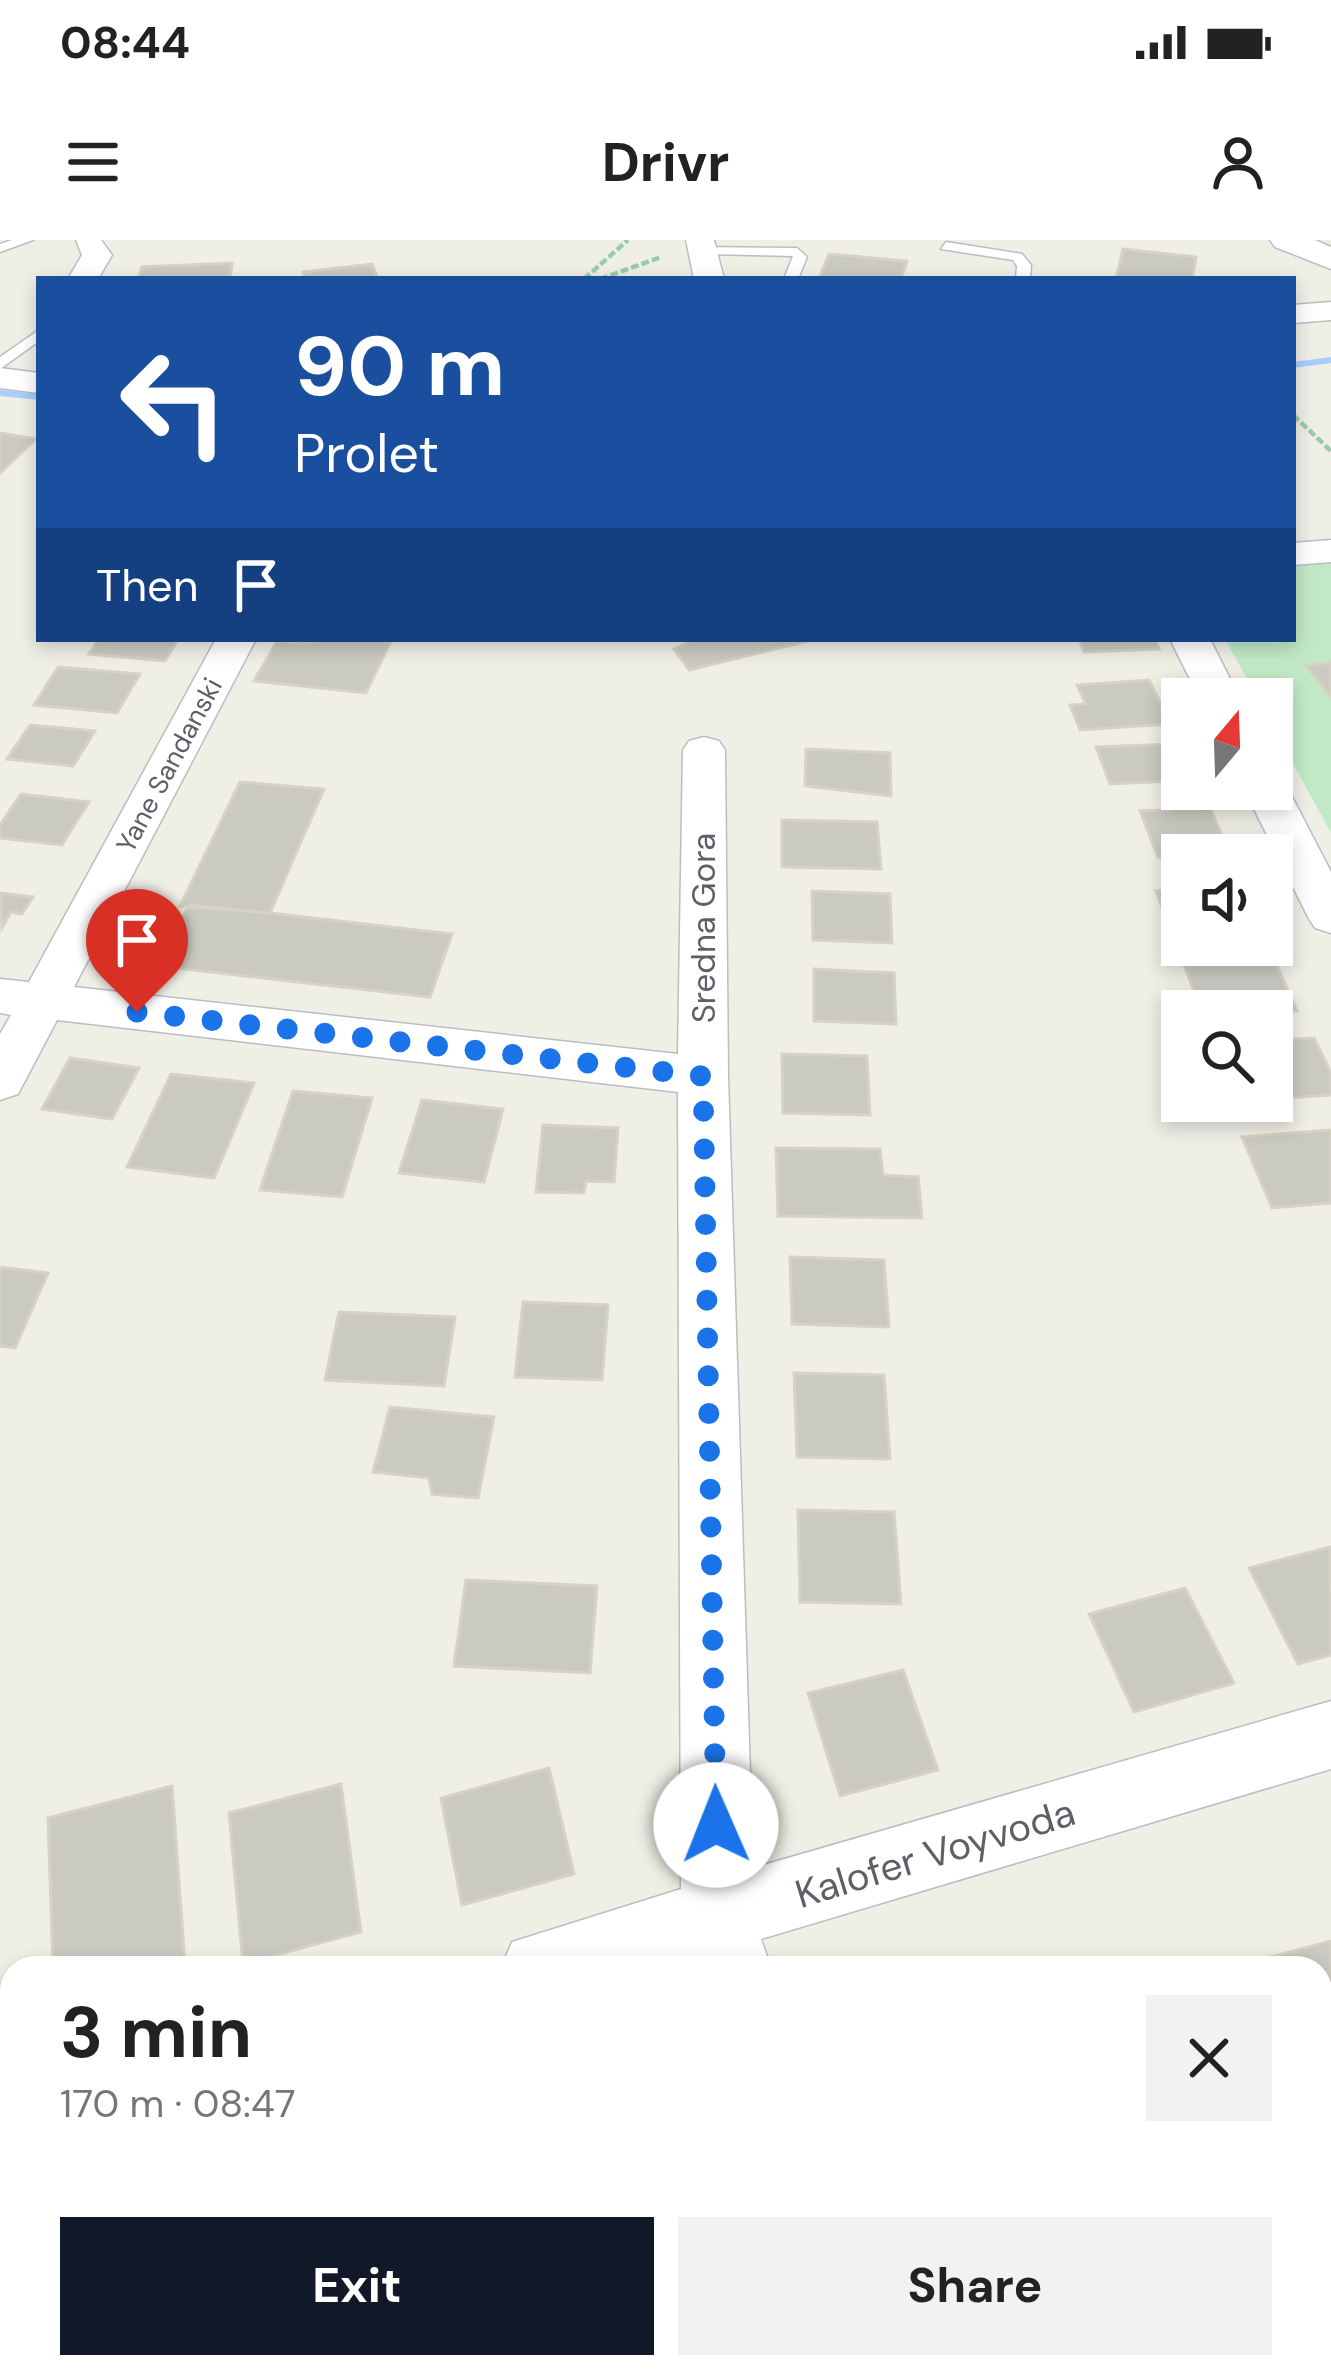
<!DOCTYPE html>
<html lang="en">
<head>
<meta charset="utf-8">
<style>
	body { margin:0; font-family:"DM Sans",sans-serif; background:#f2f2f2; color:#222; height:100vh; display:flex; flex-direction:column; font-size:45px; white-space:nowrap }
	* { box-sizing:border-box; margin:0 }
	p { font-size:39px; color:#767676 }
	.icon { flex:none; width:66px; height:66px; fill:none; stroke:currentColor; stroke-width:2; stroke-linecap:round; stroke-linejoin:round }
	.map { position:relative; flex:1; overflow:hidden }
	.panel { position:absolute; left:0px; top:1716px; width:1332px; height:423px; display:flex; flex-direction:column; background:#fff; border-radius:36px 36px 0 0; box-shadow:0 6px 18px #0003 }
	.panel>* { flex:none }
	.hud { position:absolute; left:36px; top:36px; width:1260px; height:366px; border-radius:0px; box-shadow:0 6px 18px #0003; background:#1a4fa0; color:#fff; overflow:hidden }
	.needle { width:78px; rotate:19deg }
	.buttons { position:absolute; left:1161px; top:438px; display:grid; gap:24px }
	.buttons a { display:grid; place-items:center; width:132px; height:132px; border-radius:0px; background:#fff; box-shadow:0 6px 18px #0003; font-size:60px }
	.pin { position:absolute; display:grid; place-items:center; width:102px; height:102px; color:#fff; margin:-123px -51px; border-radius:50% 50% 50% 0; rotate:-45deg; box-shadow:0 0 12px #0007 }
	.pin .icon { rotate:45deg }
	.me { position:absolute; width:132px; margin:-66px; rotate:359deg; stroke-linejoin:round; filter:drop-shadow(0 0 9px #0008) }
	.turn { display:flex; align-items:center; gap:42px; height:252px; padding:0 60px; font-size:54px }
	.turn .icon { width:156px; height:156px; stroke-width:2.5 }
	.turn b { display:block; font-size:84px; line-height:102px }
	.then { display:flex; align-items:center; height:114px; padding:0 60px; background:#0003; gap:24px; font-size:45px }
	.round { display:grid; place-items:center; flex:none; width:126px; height:126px; border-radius:0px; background:#f2f2f2 }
	.head { display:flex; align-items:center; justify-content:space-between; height:204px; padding:0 60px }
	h1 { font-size:72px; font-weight:700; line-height:90px }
	.button { display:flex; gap:24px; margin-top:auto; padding:24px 60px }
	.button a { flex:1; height:138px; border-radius:0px; background:#111827; color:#fff; font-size:48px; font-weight:700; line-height:138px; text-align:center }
	.button a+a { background:#f2f2f2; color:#222 }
	.status { display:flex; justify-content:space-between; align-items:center; height:84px; padding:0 60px; background:#fff; direction:ltr }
	.status svg { height:33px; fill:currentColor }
	header { display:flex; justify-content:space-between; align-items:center; height:156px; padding:0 60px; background:#fff; font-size:54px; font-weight:700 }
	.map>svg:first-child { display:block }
	.green { fill:#c2e9c7 }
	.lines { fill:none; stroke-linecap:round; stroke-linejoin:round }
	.stream { fill:#a7ceff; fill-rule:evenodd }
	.building { fill:#cbcac2; stroke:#d6d2c4; stroke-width:3 }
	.service-casing { stroke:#babdc2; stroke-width:3 }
	.minor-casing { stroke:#babdc2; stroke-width:3 }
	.secondary-casing { stroke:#bbbec4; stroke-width:3 }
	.path { stroke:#9acaae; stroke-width:4.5; stroke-dasharray:8 3; stroke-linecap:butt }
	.service { fill:#fff; fill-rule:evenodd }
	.minor { fill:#fff; fill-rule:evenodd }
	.secondary { fill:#fff; fill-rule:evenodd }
	.route { stroke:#1a73e8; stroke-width:21; stroke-dasharray:0 37.8 }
	.labels { text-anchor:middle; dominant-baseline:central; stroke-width:12; stroke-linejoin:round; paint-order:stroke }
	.far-street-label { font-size:27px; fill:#5d6067; stroke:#fff }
	.street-label { font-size:33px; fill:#5d6067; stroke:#fff }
	.near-street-label { font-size:39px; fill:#5d6067; stroke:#fff }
</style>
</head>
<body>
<div class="status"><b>08:44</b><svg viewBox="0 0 49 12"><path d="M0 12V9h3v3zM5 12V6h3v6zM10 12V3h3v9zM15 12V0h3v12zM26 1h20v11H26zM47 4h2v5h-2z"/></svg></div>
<header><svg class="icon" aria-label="menu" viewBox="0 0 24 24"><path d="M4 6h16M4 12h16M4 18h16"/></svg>Drivr<svg class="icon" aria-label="person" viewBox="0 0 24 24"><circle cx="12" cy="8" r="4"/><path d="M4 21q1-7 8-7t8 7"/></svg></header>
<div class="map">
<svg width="1331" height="2138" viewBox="0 0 1331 2138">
	<rect width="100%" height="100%" fill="#f0efe6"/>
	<path class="green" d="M1331,320V593L1272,485V459H1258L1225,399H1293V323Z"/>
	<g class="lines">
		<path class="stream" d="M1331,117V123L1293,128V122Z
			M0,150L39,154V160L0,156Z"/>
	</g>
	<path class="building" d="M1123,9L1196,17L1192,39H1116Z
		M829,14L907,21L901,39H819Z
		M232,23L230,39H138L142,27Z
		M372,24L378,39H305L303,32Z
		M0,193L36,199L0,233Z
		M99,399H178L165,421L89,414Z
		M313,399H392L366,453L254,441L277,401L310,404Z
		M696,399H816L689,430L674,409Z
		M1079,399H1155L1159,409L1084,412Z
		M1331,422V457L1306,426Z
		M58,427L140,434L117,473L34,465Z
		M1149,440L1170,484L1080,490L1070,465L1086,464L1077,445Z
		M30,485L95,491L73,526L7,519Z
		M1175,504L1182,534L1166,535L1169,541L1110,544L1096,507Z
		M806,509L890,513L891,556L805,546Z
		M240,542L324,549L270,673L180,666Z
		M21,554L89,562L62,605L0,598V585Z
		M1210,568L1230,614L1158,617L1140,571Z
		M782,580L877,582L881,629L782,627Z
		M1182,650V698H1174L1156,651Z
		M812,651L890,654L892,703L813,700Z
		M0,653L33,657L22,674L11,672L2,688Z
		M189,665L270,673L452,694L430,757L158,726Z
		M1275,721L1297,771H1202L1184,725Z
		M814,729L894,733L896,784L814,781Z
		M1314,798L1331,833V855L1272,859V801Z
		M782,814L867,816L870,875L783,873Z
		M70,818L139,828L112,879L42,869Z
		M171,834L254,843L214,938L127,927Z
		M293,851L372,858L342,957L260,950Z
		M422,860L503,869L484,942L399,933Z
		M543,885L618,888L614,942L586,941L584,953L536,952Z
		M1331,890V963L1272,968L1242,897Z
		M776,908L880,909L883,935L918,937L922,978L778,976Z
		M790,1017L884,1020L889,1087L792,1084Z
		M0,1027L48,1033L15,1108L0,1106Z
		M523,1062L608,1065L602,1140L515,1137Z
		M339,1072L455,1077L444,1146L325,1140Z
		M794,1133L884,1135L890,1219L797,1217Z
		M390,1167L494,1177L478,1258L432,1254L429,1238L373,1232Z
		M798,1270L894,1272L901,1364L800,1362Z
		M1330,1307L1331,1415L1298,1424L1249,1328Z
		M466,1340L597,1346L590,1433L454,1426Z
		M1185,1348L1234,1443L1134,1472L1089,1374Z
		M903,1430L938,1530L840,1556L808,1453Z
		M549,1528L574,1634L462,1665L441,1558Z
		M341,1544L361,1692L243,1724L229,1573Z
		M172,1546L185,1724L53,1728L48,1578Z
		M1331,1701V1845L1320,1848V1728H1228Z
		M12,2017V2127H54V2138H0V2021Z
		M545,2127H657L659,2138H546Z"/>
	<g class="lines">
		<g class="service-casing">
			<path id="service" d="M12,0H33L0,12V4Z
				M946,2L1022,14L1031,25L1030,39H1016L1017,26L1013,20L941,9Z
				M698,7L797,8L807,17L798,39H784L793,16L703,14Z
				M39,90V101L0,129V117Z"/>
		</g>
		<g class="minor-casing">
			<path id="minor" d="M76,0H101L112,15L98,39H68L82,15Z
				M686,0H714L724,39H694Z
				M1331,62V80L1293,83V65Z
				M0,128L39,133V153L0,148Z
				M1331,300V322L1293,325V303Z
				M216,399H256L74,747L678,814L683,510L689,501L704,497L719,501L725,510L728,836L753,1628L1331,1461V1529L761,1699L771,1728H697L694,1719L663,1728H501L512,1702L681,1649L678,852L57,780L18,854L0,860V794L11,775L0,773V739L29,742Z
				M1170,399H1210L1240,459H1200Z
				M1272,537L1281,539L1288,549L1331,632V693L1315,688L1308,677L1244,549H1272Z
				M12,1835V1913L0,1916V1838Z
				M790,2127H876L871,2138H785Z"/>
		</g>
		<g class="secondary-casing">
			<path id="secondary" d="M1270,0H1315L1331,7V29L1275,7Z"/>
		</g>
		<path class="path" d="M584,39L628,0
			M600,39L661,17
			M1293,175L1331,211"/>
		<use href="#service" class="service"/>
		<use href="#minor" class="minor"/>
		<use href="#secondary" class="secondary"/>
	</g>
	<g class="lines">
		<path class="route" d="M137,772L703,836L716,1585"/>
	</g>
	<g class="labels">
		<g class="far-street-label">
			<text transform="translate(169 525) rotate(-62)">Yane Sandanski</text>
		</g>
		<g class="street-label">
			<text transform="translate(703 688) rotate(-90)">Sredna Gora</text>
		</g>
		<g class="near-street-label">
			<text transform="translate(935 1613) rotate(-17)">Kalofer Voyvoda</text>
		</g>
	</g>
</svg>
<div class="buttons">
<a><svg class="needle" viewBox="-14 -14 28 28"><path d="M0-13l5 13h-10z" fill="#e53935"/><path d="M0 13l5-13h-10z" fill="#767676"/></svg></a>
<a><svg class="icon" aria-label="sound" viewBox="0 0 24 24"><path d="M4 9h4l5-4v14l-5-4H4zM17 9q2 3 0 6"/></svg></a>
<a><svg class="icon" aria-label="search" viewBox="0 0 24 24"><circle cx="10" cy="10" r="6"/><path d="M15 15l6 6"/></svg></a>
</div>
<div class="pin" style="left:137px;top:772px;background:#d93025"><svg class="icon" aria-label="arrive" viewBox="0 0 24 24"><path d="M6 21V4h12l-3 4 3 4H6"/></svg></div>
<svg class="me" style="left:716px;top:1585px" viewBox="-20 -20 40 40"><circle r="19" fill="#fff"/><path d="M0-13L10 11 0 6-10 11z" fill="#1a73e8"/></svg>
<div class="hud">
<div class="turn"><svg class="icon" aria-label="left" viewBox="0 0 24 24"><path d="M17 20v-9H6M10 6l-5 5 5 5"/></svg><div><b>90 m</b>Prolet</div></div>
<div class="then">Then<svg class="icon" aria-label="arrive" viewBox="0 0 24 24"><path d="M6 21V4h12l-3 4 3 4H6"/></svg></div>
</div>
<section class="panel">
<div class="head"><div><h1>3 min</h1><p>170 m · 08:47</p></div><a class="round"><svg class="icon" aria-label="close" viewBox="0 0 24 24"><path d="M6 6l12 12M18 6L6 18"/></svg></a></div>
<div class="button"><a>Exit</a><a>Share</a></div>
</section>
</div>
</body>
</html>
